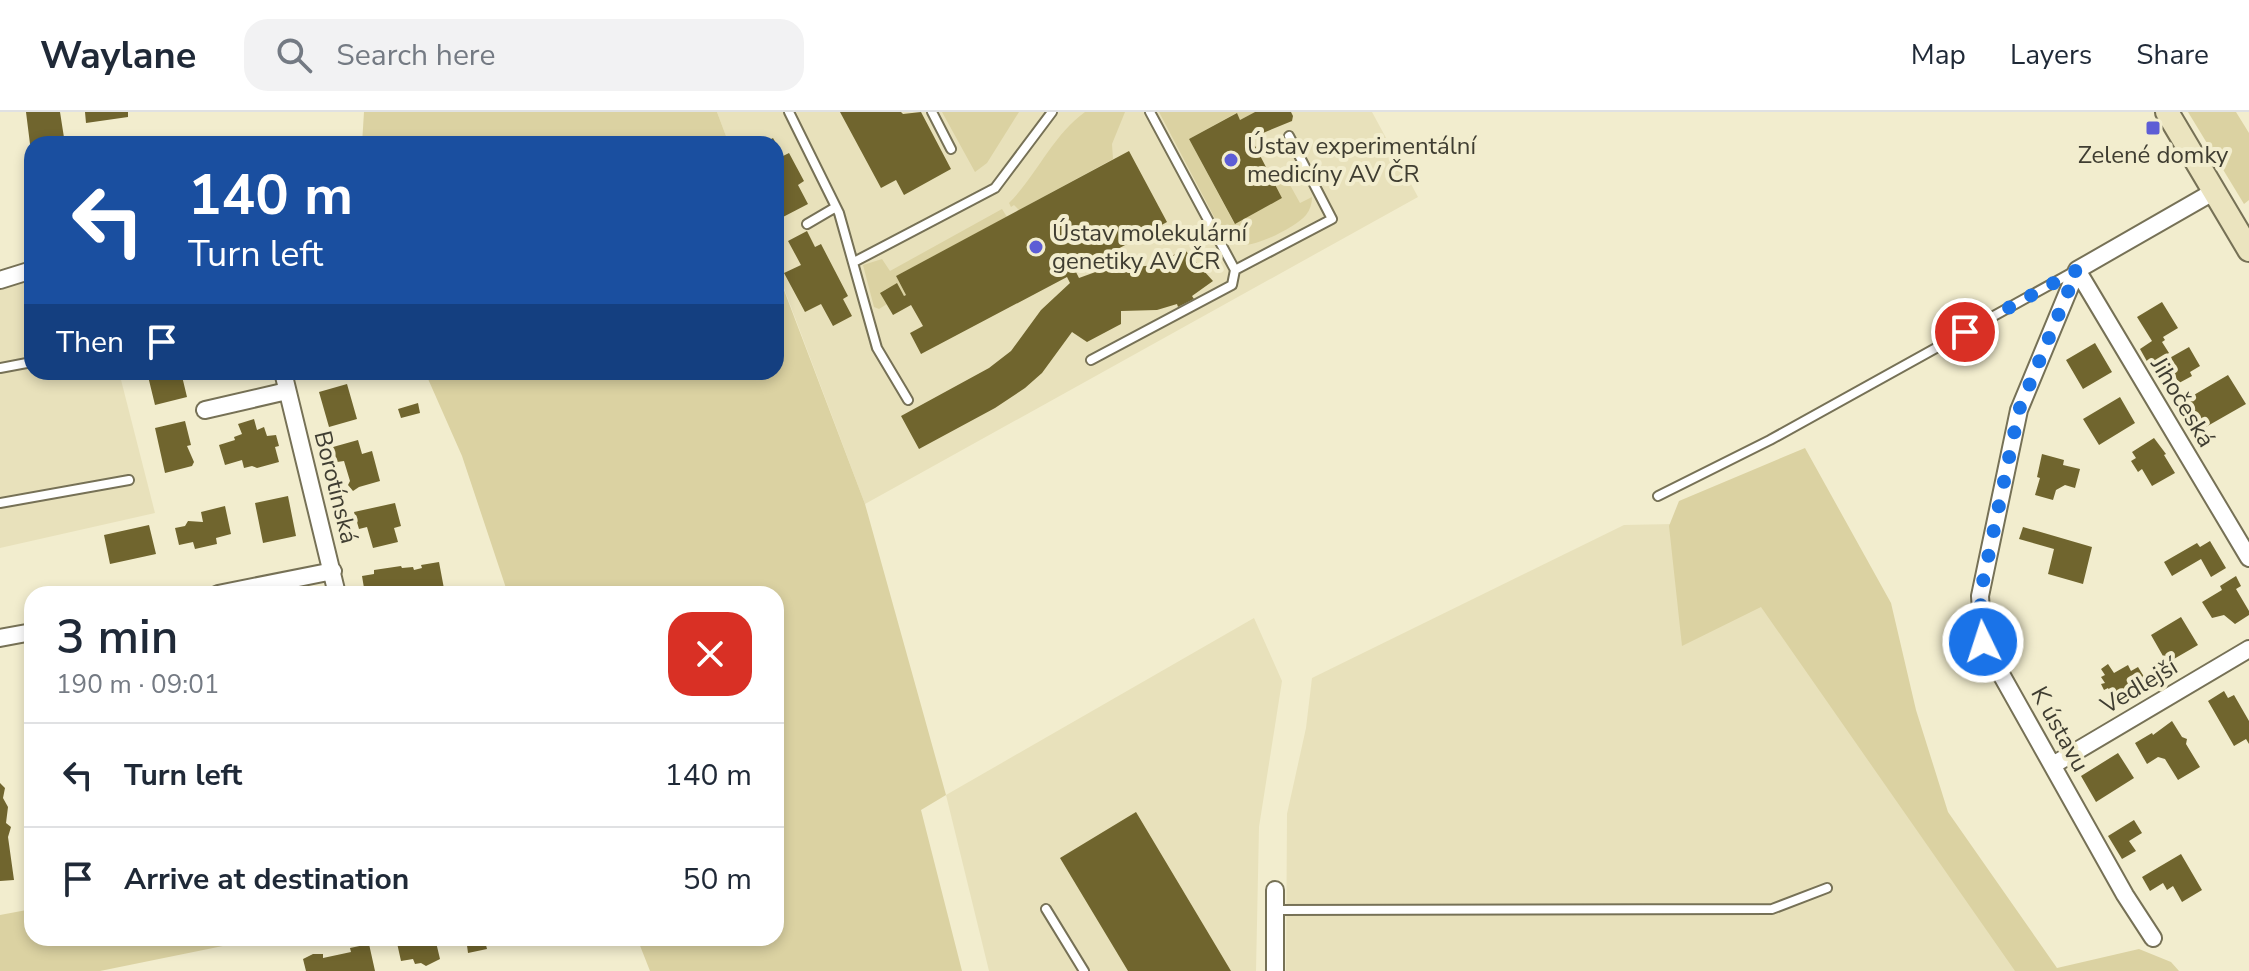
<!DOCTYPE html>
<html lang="en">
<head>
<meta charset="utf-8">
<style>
	body { margin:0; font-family:"Nunito Sans",sans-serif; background:#f2f2f3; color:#1f2937; height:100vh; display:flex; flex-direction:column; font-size:30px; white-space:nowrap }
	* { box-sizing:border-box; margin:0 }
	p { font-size:26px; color:#747a83 }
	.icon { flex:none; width:44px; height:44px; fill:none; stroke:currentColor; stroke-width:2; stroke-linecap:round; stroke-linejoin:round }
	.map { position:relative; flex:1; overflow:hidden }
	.panel { position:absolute; left:24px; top:474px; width:760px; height:360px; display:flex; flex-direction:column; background:#fff; border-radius:24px; box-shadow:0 4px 12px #0003 }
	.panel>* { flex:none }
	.banner { position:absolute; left:24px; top:24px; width:760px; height:244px; border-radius:24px; box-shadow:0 4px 12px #0003; background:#1a4fa0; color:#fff; overflow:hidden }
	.pin { position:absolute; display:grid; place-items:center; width:68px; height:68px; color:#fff; margin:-34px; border:4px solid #fff; border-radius:50%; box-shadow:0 2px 8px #0007 }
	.me { position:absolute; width:88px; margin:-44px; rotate:356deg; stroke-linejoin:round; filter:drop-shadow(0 0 6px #0008) }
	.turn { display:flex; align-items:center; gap:28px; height:168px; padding:0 32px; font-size:36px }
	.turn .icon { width:104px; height:104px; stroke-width:2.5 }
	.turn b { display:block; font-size:56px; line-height:68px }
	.then { display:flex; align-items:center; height:76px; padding:0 32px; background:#0003; gap:16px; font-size:30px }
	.round { display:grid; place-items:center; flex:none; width:84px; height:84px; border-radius:24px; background:#f2f2f3 }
	.head { display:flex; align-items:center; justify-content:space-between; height:136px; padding:0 32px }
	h1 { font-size:48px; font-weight:600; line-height:60px }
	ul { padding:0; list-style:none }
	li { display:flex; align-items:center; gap:24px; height:104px; padding:0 32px; border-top:2px solid #e0e1e3 }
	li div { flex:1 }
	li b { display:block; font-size:30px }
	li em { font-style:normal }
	header { display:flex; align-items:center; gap:48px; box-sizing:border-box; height:112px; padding:0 40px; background:#fff; border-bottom:2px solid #e0e1e3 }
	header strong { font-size:38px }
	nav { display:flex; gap:44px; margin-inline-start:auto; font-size:28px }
	.search { width:560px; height:72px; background:#f2f2f3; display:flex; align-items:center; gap:20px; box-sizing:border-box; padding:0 28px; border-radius:24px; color:#747a83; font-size:30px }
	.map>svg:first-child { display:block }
	.built { fill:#e8e1bb }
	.green { fill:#dbd2a2 }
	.building { fill:#70652e }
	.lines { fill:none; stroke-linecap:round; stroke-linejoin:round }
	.service-casing { stroke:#767156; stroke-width:12 }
	.minor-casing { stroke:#767156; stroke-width:20 }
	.secondary-casing { stroke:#767156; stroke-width:26 }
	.service { stroke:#fff; stroke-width:8 }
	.minor { stroke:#fff; stroke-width:16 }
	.secondary { stroke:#ebe4bf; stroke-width:22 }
	.route { stroke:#1a73e8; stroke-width:14; stroke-dasharray:0 25.2 }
	.poi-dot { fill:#5d5dd5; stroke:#f2edce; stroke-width:3 }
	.labels { text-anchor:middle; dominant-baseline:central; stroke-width:8; stroke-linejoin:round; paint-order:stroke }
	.poi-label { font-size:24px; fill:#3f3d31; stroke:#f2edce; text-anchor:start }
	.street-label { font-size:24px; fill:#3f3d31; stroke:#f2edce }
</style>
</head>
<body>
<header>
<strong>Waylane</strong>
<div class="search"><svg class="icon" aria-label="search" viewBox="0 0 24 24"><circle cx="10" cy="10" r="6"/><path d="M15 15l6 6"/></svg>Search here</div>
<nav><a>Map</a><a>Layers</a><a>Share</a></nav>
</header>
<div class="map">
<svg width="2249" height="859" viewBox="0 0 2249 859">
	<rect width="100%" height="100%" fill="#f2edce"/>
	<path class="built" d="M717,0H1372L1418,85L865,392L776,155V32H729Z
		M32,169V260H119L155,401L0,436V175Z
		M1673,412L1765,493L2022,859H1286L1287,702L1306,616L1312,566L1624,413Z
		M1254,506L1282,569L1259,715L1256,859H989L946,683Z"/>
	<path class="green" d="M364,0H717L729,32H362Z
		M942,0H1019L987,51L975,60Z
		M1085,0H1125L1112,32L1113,47L1019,98L1014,93L1011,95L1009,91C1037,63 1052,24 1085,0Z
		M1159,0H1255L1240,8L1236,1L1189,27L1234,111L1282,86L1274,70L1285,64L1300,91L1312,85C1312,92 1310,98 1306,103C1296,115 1256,135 1241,133C1231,131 1227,125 1221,118Z
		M2188,0H2236L2249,21V88L2244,92Z
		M1002,97L1007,105L896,164L906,183L904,184L896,172L881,180L887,192L879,197L874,195L863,153L882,147L890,159Z
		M776,157L865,392L946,683L921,698L962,859H650L637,826H776V482H508L462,344L425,260H776Z
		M1805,336L1891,491L1916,598L1948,700L2057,856L2139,837L2171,850L2179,859H2015L1761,495L1682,534L1669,414L1679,389Z
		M32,797V826H262L100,859H0V803Z"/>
	<path class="building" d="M26,0H60L65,32H30Z
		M85,0H128V5L86,11Z
		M840,0H901L903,2L921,0L951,57L904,83L896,68L881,76Z
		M1255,0H1291L1293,4L1292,9L1251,26L1282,86L1235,112L1189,27L1237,1L1240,8Z
		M773,26L783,44L789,41L804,69L798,73L808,92L783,105L776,92V32H762Z
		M1129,39L1167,110L1076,160L1079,166L1101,158L1156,153L1184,137L1213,169L1192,184L1194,187L1178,195L1177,192L1157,198L1121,199V212L1087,230L1072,220L1042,261L1025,276L995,296L919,337L901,304L989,256L1011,239L1041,198L1070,171L1067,165L921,242L910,221L923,214L911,193L893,203L880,181L897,171L904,184L906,183L896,164Z
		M807,119L815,135L821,132L848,184L843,187L852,204L833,214L821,192L805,200L784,161L801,153L788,129Z
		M2162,190L2178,216L2163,225L2165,228L2162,230L2169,241L2149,253L2140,237L2152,229L2137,205Z
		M2095,231L2112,260L2083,277L2066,248Z
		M2189,235L2200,254L2190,260L2192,264L2179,271L2166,248Z
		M147,260H181L187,285L155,293Z
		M2228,263L2246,292L2204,316L2187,287Z
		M347,272L357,307L329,315L319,280Z
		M2120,285L2135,311L2099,333L2083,307Z
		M418,291L420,301L401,306L398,297Z
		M254,307L257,318L264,315L267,324L276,323L279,334L275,335L279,350L257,356L252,354L244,356L242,348L225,353L219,333L235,328L234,325L242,322L238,312Z
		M185,309L191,333L187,334L194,350L192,354L165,361L155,316Z
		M2154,326L2166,342L2164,343L2175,361L2152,374L2142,357L2138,360L2131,349L2136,346L2132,340Z
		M358,328L362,342L372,339L380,369L359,375L353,379L348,373L350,369L344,349L337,350L333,335Z
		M2042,342L2064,348L2063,353L2080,357L2075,376L2065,373L2056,378L2053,388L2035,383L2040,366L2037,365Z
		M288,384L296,424L263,431L255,391Z
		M395,391L401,414L394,416L398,430L373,436L367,415L359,417L354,400Z
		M225,394L231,422L216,426L217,432L195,437L193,430L179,433L175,416L185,414L188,409L203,410L201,400Z
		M149,413L156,442L110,452L104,423Z
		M2023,415L2092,435L2083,472L2048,462L2054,437L2019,427Z
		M2210,429L2226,456L2211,465L2201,447L2172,464L2164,450L2197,431L2200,435Z
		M439,450L445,482H426L425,476L407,482H365L362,464L374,462V458L401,454L402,456L413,455L414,458L422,456L421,453Z
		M2236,464L2241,474L2236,477L2249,499V503L2235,512L2224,503L2212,506L2202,490L2222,478L2220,474Z
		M2181,505L2198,533L2167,551L2151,523Z
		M2108,552L2114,561L2128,553L2131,559L2138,555L2146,568L2114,587L2108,576L2104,578L2101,572L2105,571L2101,565L2105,563L2101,557Z
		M2224,579L2228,586L2234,583L2249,609V632L2246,627L2234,634L2208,589Z
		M2172,609L2182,625L2187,627L2186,632L2200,655L2178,668L2165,647L2158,645L2147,652L2135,631L2152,621L2153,623Z
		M2118,641L2134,666L2096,690L2081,664Z
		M0,671L5,676L3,686L8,695L6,711L11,715L8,725L14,768L0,769Z
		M1136,700L1231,859H1128L1060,746Z
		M2134,708L2142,721L2129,729L2136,739L2122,747L2108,724Z
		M2181,742L2202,778L2182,790L2173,774L2167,778L2163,771L2150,779L2142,765Z
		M409,826H435L440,847L426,854L421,851L415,852L413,847L401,849L397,831L410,829Z
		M466,826H523L524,830L505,834L504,829L486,833L487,837L468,841Z
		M369,832L375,859H306L303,847L313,842H323V846L351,840L350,836Z"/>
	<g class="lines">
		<g class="service-casing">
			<path id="service" d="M789,0L839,101L877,236L908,288
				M932,0L951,37
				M1150,0L1235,158L1332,107L1289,24
				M807,112L836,95
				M854,150L995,76L1052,0
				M1091,248L1232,173L1235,158
				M0,256L32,250
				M1658,384L1770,328L2073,160
				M0,391L129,368
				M1046,797L1084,859
				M1275,798L1772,797L1827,776"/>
		</g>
		<g class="minor-casing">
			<path id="minor" d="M2077,158L2249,446
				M0,168L32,158
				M283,260L337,482
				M205,298L287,279
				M218,482L333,459
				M0,526L32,520
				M2053,653L2249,537
				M2153,826L2125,783L1983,530L1980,484L2019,298L2077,158L2213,80
				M1275,859V778"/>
		</g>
		<g class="secondary-casing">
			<path id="secondary" d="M2167,0L2249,138"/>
		</g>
		<use href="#service" class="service"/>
		<use href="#minor" class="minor"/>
		<use href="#secondary" class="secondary"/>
	</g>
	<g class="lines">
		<path class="route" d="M1965,220L2077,158L2019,298L1980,484L1983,530"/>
	</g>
	<g class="poi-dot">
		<rect x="2145" y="8" width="16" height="16" rx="4"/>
		<circle cx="1231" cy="48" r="8"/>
		<circle cx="1036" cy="135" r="8"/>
	</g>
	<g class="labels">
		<g class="poi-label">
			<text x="1247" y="34">Ústav experimentální<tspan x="1247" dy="28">medicíny AV ČR</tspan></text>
			<text x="2153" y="43" text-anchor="middle">Zelené domky</text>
			<text x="1052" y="121">Ústav molekulární<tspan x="1052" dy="28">genetiky AV ČR</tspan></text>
		</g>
		<g class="street-label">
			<text transform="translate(2183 290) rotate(59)">Jihočeská</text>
			<text transform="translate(336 375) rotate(76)">Borotínská</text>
			<text transform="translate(2139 574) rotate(-31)">Vedlejší</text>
			<text transform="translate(2060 617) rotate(61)">K ústavu</text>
		</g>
	</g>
</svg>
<div class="pin" style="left:1965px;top:220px;background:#d93025"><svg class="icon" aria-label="arrive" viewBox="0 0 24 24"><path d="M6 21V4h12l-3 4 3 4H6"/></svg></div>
<svg class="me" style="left:1983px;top:530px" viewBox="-20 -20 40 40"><circle r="17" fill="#1a73e8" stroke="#fff" stroke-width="3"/><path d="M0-11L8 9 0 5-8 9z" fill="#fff"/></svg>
<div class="banner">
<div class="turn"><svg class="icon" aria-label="left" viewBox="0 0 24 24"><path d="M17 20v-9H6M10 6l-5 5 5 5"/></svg><div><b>140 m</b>Turn left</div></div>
<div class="then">Then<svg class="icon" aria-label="arrive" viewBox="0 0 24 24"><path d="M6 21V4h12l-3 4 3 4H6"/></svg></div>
</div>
<section class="panel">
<div class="head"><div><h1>3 min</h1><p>190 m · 09:01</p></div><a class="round" style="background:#d93025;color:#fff"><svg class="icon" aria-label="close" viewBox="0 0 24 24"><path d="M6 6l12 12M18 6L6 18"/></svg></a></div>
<ul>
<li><svg class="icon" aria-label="left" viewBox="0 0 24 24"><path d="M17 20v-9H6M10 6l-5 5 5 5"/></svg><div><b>Turn left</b></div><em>140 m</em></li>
<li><svg class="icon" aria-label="arrive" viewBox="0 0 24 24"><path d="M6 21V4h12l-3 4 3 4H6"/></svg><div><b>Arrive at destination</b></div><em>50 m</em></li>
</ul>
</section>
</div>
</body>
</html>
